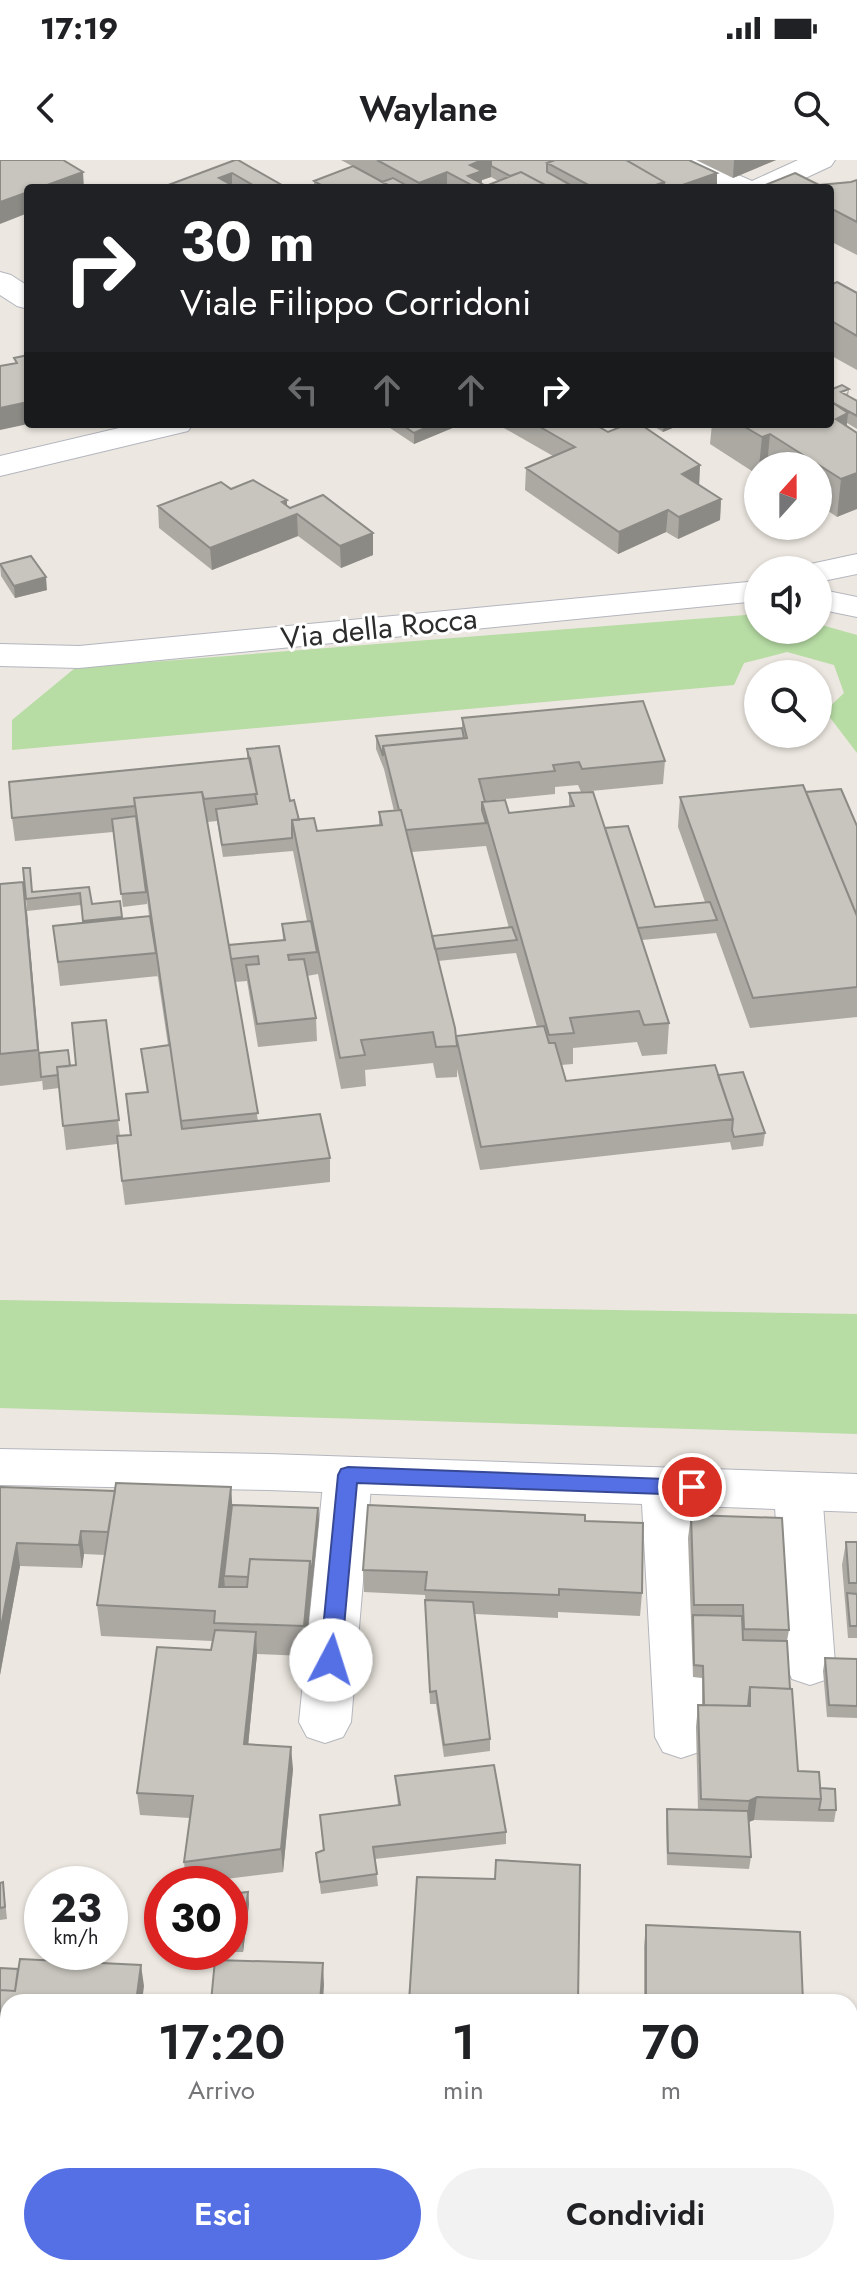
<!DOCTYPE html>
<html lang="it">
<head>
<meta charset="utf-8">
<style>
	body { margin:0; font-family:Jost,sans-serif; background:#f2f2f2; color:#202124; height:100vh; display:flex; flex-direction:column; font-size:30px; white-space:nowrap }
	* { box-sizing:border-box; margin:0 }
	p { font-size:26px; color:#757577 }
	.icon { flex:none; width:44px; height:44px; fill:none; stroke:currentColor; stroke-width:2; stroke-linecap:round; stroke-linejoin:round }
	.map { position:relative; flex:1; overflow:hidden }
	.details { position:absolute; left:0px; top:1834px; width:858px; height:282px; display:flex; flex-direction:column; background:#fff; border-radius:24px 24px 0 0; box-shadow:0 2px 6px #0004 }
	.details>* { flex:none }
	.banner { position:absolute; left:24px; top:24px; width:810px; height:244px; border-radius:8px; box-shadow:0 2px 6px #0004; background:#202124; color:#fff; overflow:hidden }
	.needle { width:52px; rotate:21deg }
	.fabs { position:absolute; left:744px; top:292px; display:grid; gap:16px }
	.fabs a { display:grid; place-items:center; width:88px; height:88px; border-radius:50%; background:#fff; box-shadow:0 2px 6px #0004; font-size:40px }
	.speed { position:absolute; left:24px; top:1706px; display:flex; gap:16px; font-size:40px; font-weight:700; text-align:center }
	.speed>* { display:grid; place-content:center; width:104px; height:104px; border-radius:50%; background:#fff; box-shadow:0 2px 6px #0004; line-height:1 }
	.speed small { font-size:20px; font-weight:400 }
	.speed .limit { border:12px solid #d22; background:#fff; color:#111 }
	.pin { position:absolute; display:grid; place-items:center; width:68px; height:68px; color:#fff; margin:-34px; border:4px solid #fff; border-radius:50%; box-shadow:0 2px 8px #0007 }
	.me { position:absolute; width:88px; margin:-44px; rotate:5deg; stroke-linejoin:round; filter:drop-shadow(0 0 6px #0008) }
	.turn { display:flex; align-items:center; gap:28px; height:168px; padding:0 24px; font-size:36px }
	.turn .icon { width:104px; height:104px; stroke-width:2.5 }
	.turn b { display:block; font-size:56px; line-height:68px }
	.lanes { display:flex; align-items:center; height:76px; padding:0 24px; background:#0003; justify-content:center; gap:40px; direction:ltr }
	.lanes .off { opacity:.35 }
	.eta { display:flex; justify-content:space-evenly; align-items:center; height:136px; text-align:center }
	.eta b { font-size:48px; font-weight:600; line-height:56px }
	.cta { display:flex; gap:16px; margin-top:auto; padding:16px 24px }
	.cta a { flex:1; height:92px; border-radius:48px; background:#5570e5; color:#fff; font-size:32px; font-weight:600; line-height:92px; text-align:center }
	.cta a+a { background:#f2f2f2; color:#202124 }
	.status { display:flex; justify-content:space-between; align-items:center; height:56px; padding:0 40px; background:#fff; direction:ltr }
	.status svg { height:22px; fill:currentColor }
	header { display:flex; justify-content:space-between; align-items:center; height:104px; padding:0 24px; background:#fff; font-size:36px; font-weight:600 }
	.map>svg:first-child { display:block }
	.green { fill:#b7dca4 }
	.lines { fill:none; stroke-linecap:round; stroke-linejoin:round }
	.minor-casing { stroke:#b4b6be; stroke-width:2 }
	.secondary-casing { stroke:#b4b6be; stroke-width:2 }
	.minor { fill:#fff; fill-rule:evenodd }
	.secondary { fill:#fff; fill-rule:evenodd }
	.wall { fill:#aca9a3; fill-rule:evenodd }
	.shaded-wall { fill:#8c8a85 }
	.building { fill:#c8c5be; stroke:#8c8a85; stroke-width:2 }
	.route { fill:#5570e5; stroke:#374995; stroke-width:2 }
	.labels { text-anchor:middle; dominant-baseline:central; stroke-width:6; stroke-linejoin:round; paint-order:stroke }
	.street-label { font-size:30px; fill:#2c2c2c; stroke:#fff }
</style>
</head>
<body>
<div class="status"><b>17:19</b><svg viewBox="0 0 49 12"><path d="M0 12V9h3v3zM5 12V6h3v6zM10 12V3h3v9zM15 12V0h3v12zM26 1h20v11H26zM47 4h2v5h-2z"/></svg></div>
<header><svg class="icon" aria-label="back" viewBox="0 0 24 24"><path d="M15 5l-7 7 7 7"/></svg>Waylane<svg class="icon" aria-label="search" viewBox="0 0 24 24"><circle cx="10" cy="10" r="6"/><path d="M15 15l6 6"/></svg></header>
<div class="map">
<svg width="857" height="2115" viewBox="0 0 857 2115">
	<rect width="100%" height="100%" fill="#ece7e0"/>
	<path class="green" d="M758,454V470H818V464L857,475V593L825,551L844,533L834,505L787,492L744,503L734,525L12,590V560L75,508Z
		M0,1140L857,1154V1274L0,1248Z"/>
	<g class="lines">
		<g class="minor-casing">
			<path id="minor" d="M666,0H704L752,21L798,0H835L831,6L784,28H720L670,6Z
				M0,112L11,115L28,126V149L17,146L0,135Z
				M136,264H193L188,271L0,316V296Z
				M857,394V414L818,422V410H802L806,405Z
				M348,1297L365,1302L372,1315L351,1562L343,1577L325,1583L307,1577L299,1562L324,1315L331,1302Z
				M665,1308L682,1313L689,1326L707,1577L699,1592L681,1598L663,1592L655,1577L641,1326L648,1313Z
				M798,1312L815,1318L822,1331L835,1504L828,1519L810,1525L792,1519L785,1504L774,1331L781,1318Z
				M0,1990H8V2044H0Z
				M850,2020H857V2076H850Z"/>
		</g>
		<g class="secondary-casing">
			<path id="secondary" d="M758,421V441L79,508L0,506V484L79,486Z
				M818,429L857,437V457L818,449Z
				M0,1289L269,1294L857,1314V1352L269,1330L0,1325Z"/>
		</g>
		<use href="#minor" class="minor"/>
		<use href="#secondary" class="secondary"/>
	</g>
	<path class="wall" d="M235,0L287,28H240L232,24H231L235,28H163V27Z
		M341,0H689L717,24L705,28H314V21L352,6ZM491,17L498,21L486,26L481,23L482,20Z
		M696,0H776L733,18Z
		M857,20V95L830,81V28L819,25L851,22Z
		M830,125L857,133V210L830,195Z
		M849,229L848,236L857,241V269L847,263V266L857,273L837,357L818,344V306H758V315L710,284L712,264H830Z
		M384,264H462L414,284Z
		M497,264H594L608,272L700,305L699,325L721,339L720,360L678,379L666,372L618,394L525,330L526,308L553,296Z
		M650,264H682L663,272Z
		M231,329L373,373V395L341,408L298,376L212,410L159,368L158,346Z
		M0,404L47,430L15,438L1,416Z
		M462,558L665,601L663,624L581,632L578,625L555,627V634L485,641L509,653L569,647V633L605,668L655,747L705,742L678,667L680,637L806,632L857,666V857L750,868L716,773L642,780L669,863L667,894L642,896L637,882L573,888V904L561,905L566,921L718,915L765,973L763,986L732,990L730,982L480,1010L457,909V917L436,918L433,903L365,910L366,926L341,929L318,814L307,816L316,858L317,881L258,887L247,821L235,822L258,961L330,998V1022L125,1045L117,984L66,990L59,928L43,930L42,919V921L0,926V724L27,752L39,893L70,906L76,905L106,860L120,976L130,975L126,934L147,932L141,889L168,885L157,811L158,816L60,826L53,766L83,762L81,745L27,751L26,739L32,732L89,727L92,744L120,741L122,758L149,756L147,740V744L123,747L113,672L15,681L12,658L247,599V589L290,641L299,660L317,671L379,665V652L394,651L384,609L376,589V576L462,568ZM217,661L223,697L293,691L307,761L282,764L283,780L229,785L207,662ZM486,686L509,768L432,776L412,692ZM516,793L537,867L456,876L438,801Z
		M0,1327L115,1331L231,1327L232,1345L318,1348L319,1360L305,1496L257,1494L248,1585L293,1609L283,1712L186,1724L184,1702L190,1658L140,1655L137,1633L211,1490L212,1481L101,1476L97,1445L105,1395L84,1394L82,1408L20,1406L0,1515Z
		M691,1355L789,1470L787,1481L790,1529L798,1611L820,1628L836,1650L834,1662L754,1660L749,1662L751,1697L749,1709L667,1705L666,1661L667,1649L698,1650L696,1567L698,1545H702V1518L693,1517L688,1378Z
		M585,1361L642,1433L640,1456L558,1452V1458L475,1454L490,1579V1591L444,1597L436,1544H430L425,1435L364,1432L363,1410Z
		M846,1382H857V1478H848L842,1405Z
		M825,1498L857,1499V1558L827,1557L823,1511Z
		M395,1616L506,1672V1684L375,1699L378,1726L321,1734L316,1693L323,1691L320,1655L398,1645Z
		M3,1722L7,1759L0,1760V1723Z
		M248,1732L249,1744L243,1792H230V1734Z
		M646,1765L803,1842H644V1786Z
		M0,1808L144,1826L8,1842V1915L0,1914Z"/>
	<path class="shaded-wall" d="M482,0H491V17L482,20L481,28L468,24L470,5Z
		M734,0H776L733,18Z
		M83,12L84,28H39Z
		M447,12V28H419V23Z
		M232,13V24L222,28L219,18Z
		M717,13V24L705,28H674Z
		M664,22V28H648Z
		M28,32V53L0,64V42Z
		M28,242V264L0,270V248Z
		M848,253L844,291L836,259Z
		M434,264H462L414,284V273Z
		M664,264H682L663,272Z
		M770,274L767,306H759L762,277Z
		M700,305L699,327L682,314Z
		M857,313V349L837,357L841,319Z
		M721,339L720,360L678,379L679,357Z
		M287,340V358L297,354L298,376L212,410L210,388Z
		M668,350L666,372L618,394L619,372Z
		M373,373V395L341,408L340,386Z
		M46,417L47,430L15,438L14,426Z
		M23,722L27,752L42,921L38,890Z
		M231,1327L233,1357L224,1416L225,1428L219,1427Z
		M318,1348L319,1360L305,1496L304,1466L310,1401Z
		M81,1371L84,1394L82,1408L79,1385Z
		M17,1383L20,1406L0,1515V1472Z
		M256,1472L257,1494L246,1607L244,1584Z
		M291,1587L293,1609L283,1712L281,1689Z
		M757,1637L754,1660L746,1663L749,1641Z
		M248,1732L249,1744L243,1792L242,1780Z
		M323,1803L324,1825L323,1842H320Z
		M141,1805L144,1826L142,1842H136Z"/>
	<path class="building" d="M0,0H63L83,12L39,28H28V32L0,42Z
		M235,0H238L287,28H258L232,13L219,18L235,27L232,28H166L163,27Z
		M377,0H482L470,5L482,11L468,16L486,26L521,12L551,28H477L447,12L419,23Z
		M491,0H555L547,3V12L576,28H551L521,12L510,16L491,6Z
		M555,0H626L664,22L648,28H594L547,3Z
		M626,0H689L717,13L674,28H664V22Z
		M353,6L390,26L386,28L314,27L321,25L314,21Z
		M795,13L819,25L851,22L857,20V62L830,48V28H758Z
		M393,18L411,28H390V26L382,22Z
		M837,122L857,133V176L830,160V125Z
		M28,195V242L0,248V206L17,203L14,198Z
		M842,225L849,229L841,232L857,241V256L830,241V230Z
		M830,241L848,253L836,259L857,273V313L841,319L770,274L762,277L740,264H830Z
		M401,264H434L414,273Z
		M535,264H594L608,272L628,264H640L700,305L682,314L721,339L679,357L668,350L619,372L526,308L575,287Z
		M253,320L287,340L282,342L290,348L323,335L373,373L340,386L297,354L210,388L158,346L221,322L231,329Z
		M31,396L46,417L14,426L0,404Z
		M643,541L665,601L582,609L579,602L553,605L555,611L479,619L485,642H482V650L486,663L406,670L401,650H399L383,586L467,578L462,558Z
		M462,568L464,578L383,586V596L376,576Z
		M279,586L290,641L294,640L299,660H292V678L222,685L216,649L257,644L255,634H257L247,589Z
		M250,598L257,634L204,639L202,632L134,638L135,646L12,658L9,622Z
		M803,625L857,756V827L753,838L680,637Z
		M841,629L857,666V756L806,632Z
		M202,632L258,953L181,961L134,638Z
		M593,632L669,863L644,865L639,851L570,858L574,873L549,875L482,642L505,640L509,653L574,646L569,633Z
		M401,650L455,868L457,886L436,887L433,872L361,880L365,895L340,898L292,660L314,658L317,671L382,665L379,652Z
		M136,656L146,732L121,734L112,659Z
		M628,666L655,747L710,742L717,760L638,768L605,668Z
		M23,708H30L32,732L89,727L92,744L120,741L122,757L83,761L80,733L26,739Z
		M23,722L38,890L0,894V724Z
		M150,756L156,793L58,802L53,766Z
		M311,761L317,792L288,795L289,800L304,799L316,858L257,864L246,805L259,804L258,796L231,799L229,785L285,780L282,764Z
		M512,767L517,780L435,789L432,776Z
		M106,860L119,960L63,966L57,907L76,905L72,863Z
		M544,866L549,883H555L566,921L715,905L733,959L481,987L456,876Z
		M170,885L182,969L320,954L330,998L122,1021L117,976L131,975L126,934L148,932L141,889Z
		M68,890L70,906L57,907L58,915L41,917L39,893Z
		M743,912L765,973L734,977L732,970L733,959L718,915Z
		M116,1323L231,1327L219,1427H247L250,1399L310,1401L304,1466L214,1463L215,1451L97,1445Z
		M0,1327L115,1331L108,1372L81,1371L79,1385L17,1383L0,1472Z
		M232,1345L318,1348L311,1419L310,1401L250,1399L248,1417L224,1416Z
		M368,1345L585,1355V1361L643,1363L642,1433L559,1429V1435L425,1430L427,1412L363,1410Z
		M691,1355L782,1358L789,1470L744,1469L743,1445H694Z
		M846,1382H857V1423H849Z
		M847,1433L857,1434V1466H850Z
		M425,1440L473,1442L490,1579L444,1585L436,1531L430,1532Z
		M693,1455L742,1456L743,1480L787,1481L790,1529L750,1527L748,1546L704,1545L703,1506L694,1505Z
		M215,1470L256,1472L244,1584L291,1587L281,1689L184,1702L193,1636L137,1633L157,1487L211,1490Z
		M825,1498L857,1499V1546L829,1545Z
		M750,1527L792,1529L798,1611L819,1612L821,1639L757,1637L749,1641L701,1639L698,1545L750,1546Z
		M494,1605L506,1672L373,1687L377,1714L320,1722L316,1693L324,1690L320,1655L400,1645L395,1616Z
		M820,1628L835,1629L836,1650H819L821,1639Z
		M667,1649L748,1651L751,1697L668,1693Z
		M496,1700L580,1705L578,1842H409L417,1717L495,1719Z
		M3,1722L5,1747L0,1748V1723Z
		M248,1732L242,1780H230V1734Z
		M646,1765L800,1772L803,1842H646Z
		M20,1799L141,1805L136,1842H8V1893H0V1830L15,1831Z
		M215,1800L323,1803L320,1842H211Z
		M0,1808L18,1809L15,1831L0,1830Z
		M122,2108H369L427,2110V2115H121Z"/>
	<path class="route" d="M348,1307L692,1320L699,1322L702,1327L699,1333L692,1335L357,1323L341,1500L338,1506L331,1508L323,1506L320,1500L338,1315L341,1309Z"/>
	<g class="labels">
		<g class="street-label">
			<text transform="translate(379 468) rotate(-6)">Via della Rocca</text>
		</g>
	</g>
</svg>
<div class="fabs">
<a><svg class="needle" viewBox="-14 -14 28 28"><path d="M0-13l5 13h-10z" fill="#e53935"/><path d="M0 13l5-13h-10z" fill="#757577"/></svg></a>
<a><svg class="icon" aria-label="sound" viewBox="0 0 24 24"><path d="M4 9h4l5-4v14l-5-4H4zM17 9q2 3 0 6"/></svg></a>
<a><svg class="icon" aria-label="search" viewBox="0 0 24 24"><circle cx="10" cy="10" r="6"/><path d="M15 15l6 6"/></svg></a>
</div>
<div class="speed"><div>23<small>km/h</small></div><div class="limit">30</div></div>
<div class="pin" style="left:692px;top:1327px;background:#d93025"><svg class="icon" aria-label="arrive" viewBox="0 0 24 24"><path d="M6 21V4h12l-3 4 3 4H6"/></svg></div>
<svg class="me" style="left:331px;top:1500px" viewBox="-20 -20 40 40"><circle r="19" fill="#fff"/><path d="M0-13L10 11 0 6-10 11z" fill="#5570e5"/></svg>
<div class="banner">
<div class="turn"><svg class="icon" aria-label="right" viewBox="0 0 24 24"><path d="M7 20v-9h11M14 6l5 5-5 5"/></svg><div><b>30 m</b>Viale Filippo Corridoni</div></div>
<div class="lanes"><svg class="icon off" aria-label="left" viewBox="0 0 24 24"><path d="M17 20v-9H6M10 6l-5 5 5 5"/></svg><svg class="icon off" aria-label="ahead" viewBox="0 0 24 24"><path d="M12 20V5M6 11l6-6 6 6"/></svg><svg class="icon off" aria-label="ahead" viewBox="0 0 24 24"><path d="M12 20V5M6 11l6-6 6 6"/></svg><svg class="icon" aria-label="right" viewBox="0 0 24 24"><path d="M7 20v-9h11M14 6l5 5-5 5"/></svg></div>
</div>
<section class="details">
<div class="eta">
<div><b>17:20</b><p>Arrivo</p></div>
<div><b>1</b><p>min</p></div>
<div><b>70</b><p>m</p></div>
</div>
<div class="cta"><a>Esci</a><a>Condividi</a></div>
</section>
</div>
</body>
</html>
